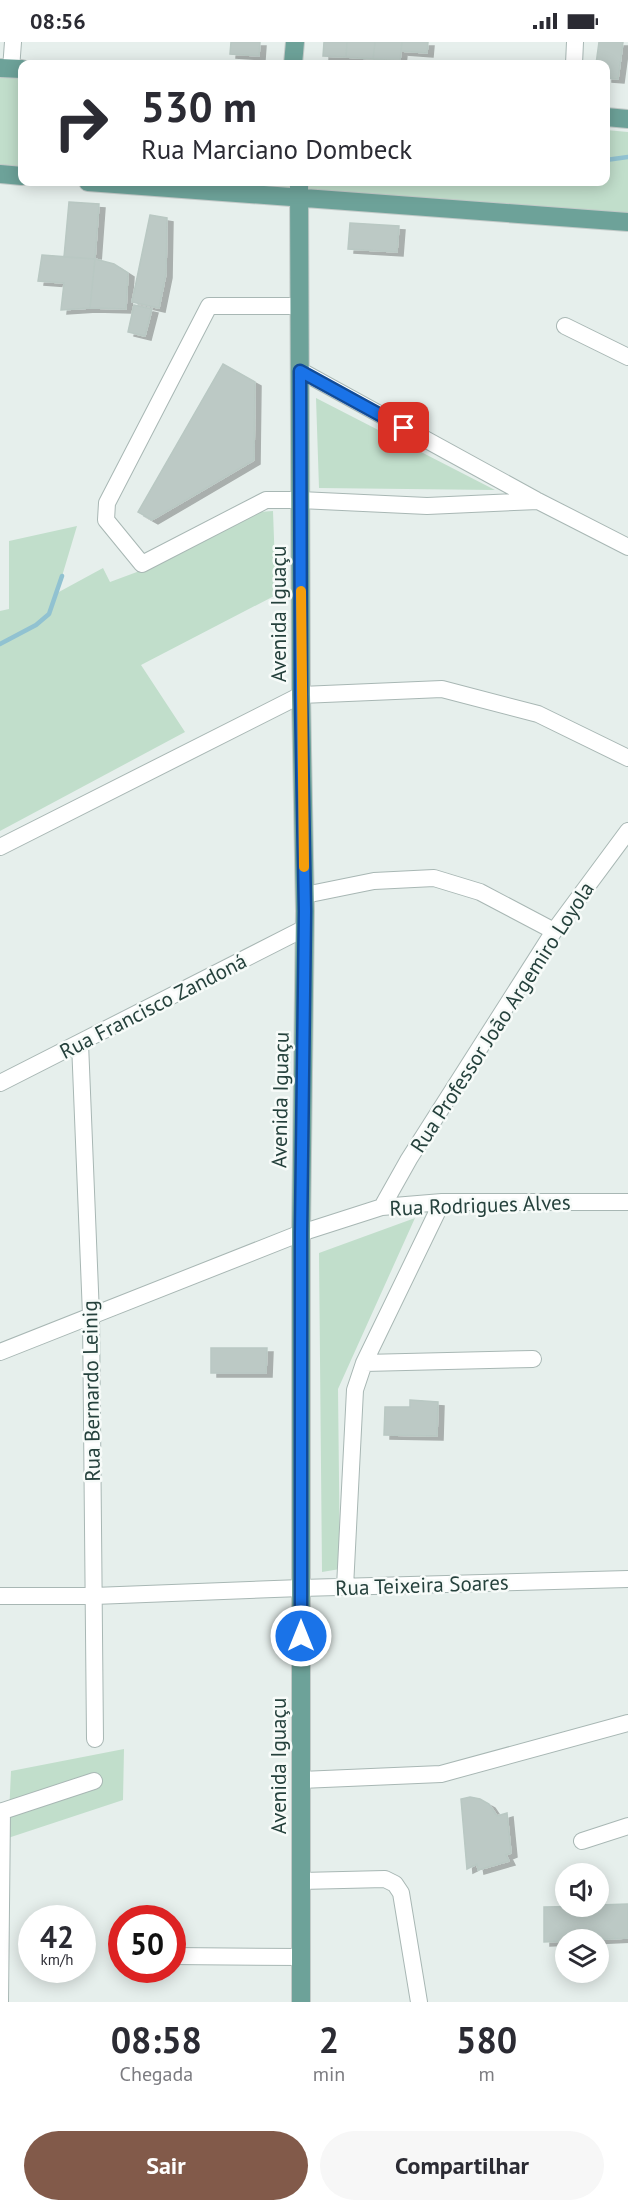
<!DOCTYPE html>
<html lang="pt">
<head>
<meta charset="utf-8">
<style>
	body { margin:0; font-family:"PT Sans",sans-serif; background:#f7f7f7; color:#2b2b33; height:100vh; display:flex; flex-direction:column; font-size:22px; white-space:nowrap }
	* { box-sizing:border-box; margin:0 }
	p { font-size:20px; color:#7c7c81 }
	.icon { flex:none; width:33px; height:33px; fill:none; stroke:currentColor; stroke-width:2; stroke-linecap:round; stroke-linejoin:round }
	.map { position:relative; height:1960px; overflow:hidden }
	.details { display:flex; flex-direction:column; background:#fff; flex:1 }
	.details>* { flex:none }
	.guide { position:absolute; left:18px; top:18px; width:592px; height:126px; border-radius:12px; box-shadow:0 3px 15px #0003; background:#fff; color:#2b2b33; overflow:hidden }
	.buttons { position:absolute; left:555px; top:1821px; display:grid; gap:12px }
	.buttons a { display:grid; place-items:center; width:54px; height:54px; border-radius:50%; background:#fff; box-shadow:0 3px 15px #0003; font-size:30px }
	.speed { position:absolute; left:18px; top:1863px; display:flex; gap:12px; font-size:30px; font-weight:700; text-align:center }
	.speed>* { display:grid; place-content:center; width:78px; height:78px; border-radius:50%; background:#fff; box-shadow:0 3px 15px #0003; line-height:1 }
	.speed small { font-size:15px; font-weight:400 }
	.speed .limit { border:9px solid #d22; background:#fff; color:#111 }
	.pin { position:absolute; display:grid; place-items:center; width:51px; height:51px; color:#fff; margin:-26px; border-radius:12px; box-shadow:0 3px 9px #0006 }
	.me { position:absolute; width:66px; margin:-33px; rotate:0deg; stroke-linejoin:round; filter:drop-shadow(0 0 4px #0008) }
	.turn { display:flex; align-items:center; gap:21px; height:126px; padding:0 24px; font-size:27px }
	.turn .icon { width:78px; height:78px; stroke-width:2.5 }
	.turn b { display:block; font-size:42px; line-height:51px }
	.eta { display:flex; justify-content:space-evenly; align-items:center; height:102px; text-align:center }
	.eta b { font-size:36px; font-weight:700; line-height:42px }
	.primary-button { display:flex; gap:12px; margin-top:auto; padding:12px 24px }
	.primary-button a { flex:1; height:69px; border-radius:36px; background:#825a4a; color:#fff; font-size:24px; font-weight:700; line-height:69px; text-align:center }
	.primary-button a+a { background:#f7f7f7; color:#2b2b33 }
	.status { display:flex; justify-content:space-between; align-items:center; height:42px; padding:0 30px; background:#fff; direction:ltr }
	.status svg { height:16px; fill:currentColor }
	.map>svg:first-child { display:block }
	.green { fill:#c1decb }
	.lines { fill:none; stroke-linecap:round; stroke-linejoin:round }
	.stream { stroke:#91c2d1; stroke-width:4.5 }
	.building { fill:#bcc9c5; stroke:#b9c8c3; stroke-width:1.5; filter:url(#shadow) }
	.minor-casing { stroke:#a8b7b4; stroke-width:18 }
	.major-casing { stroke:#c2cac8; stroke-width:20 }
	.minor { stroke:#fff; stroke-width:16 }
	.major { stroke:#6da299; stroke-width:18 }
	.route-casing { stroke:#114b97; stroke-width:15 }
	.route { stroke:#1a73e8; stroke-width:10 }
	.slow { stroke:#f59e0b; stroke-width:10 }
	.labels { text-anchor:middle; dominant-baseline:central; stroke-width:5; stroke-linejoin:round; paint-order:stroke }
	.street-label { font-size:21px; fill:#25413c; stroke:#f7fbf9 }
</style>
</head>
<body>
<div class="status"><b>08:56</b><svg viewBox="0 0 49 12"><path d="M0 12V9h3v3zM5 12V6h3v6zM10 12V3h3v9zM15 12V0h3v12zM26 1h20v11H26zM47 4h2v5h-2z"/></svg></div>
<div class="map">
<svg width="628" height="1960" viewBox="0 0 628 1960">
	<defs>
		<filter id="shadow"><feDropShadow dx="6" dy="4" stdDeviation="0" flood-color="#0004"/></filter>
	</defs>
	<rect width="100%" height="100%" fill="#e6efec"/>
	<path class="green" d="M0,33L22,34V129L0,127Z
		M606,88L628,90V175L129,140H606Z
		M316,356L495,448L319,446Z
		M273,469L276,553L141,623L185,690L0,789V569L9,567V499L77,484L57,551L103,526L110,540L145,527L259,470Z
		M415,1176L338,1347L340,1527L322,1530L319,1211Z
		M124,1707L123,1758L8,1796L11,1729Z"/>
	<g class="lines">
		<path class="stream" d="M606,118L628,115
			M0,602L36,583L49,572L62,534"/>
	</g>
	<path class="building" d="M231,0H260L259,14L230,12Z
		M324,0H347L346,15L323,14Z
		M347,0H375L373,17L346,15Z
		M375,0H402L400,19L373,17Z
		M402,0H428L427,11L401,9Z
		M599,0H623L618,37L606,36V22H596Z
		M69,160L99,162L95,217L64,215Z
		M150,173L167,176L166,232L159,266L132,260Z
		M350,181L399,184L397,210L348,207Z
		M42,213L95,217L90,266L61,268L64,241L38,239Z
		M95,217L114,222L128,231L126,267L90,266Z
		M134,263L152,267L145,294L128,290Z
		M223,322L255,340L254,418L152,478L138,470Z
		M211,1306H267L266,1331H211Z
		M410,1358L438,1360L437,1394L384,1393L385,1365H410Z
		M470,1755L480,1757L489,1762L497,1774L507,1771L511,1811L506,1813L509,1819L478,1828L477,1822L467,1827L461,1757Z
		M628,1862V1896L544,1900V1865L598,1864V1863Z"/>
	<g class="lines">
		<g class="minor-casing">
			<path id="minor" d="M574,22L575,0
				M11,27L13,0
				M300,264H209L107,461L106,478L142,522L266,458H300L427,464L538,459L628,505
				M565,284L628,315
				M301,329L536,458
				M0,805L301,653L442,647L538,672L628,716
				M305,853L374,839L434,836L480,850L554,889
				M80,1001L91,1273L95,1697
				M0,1041L305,886
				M382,1165L409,1117L554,889L628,789
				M0,1310L301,1191L382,1165L442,1160H628
				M364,1321L533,1317
				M345,1545L355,1348L364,1321L442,1160
				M0,1554H94L301,1546L628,1537
				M301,1738L441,1732L628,1681
				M0,1770L94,1739
				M582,1799L628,1784
				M301,1839L385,1837L395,1842L401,1851L419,1960
				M172,1914L301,1915
				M0,1960L2,1769"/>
		</g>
		<g class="major-casing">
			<path id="major" d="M293,22L295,0
				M0,26L22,27
				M606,75L628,77
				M0,132L22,134
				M88,140L628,180
				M299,140L301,653L305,869L301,1191V1960"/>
		</g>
		<use href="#minor" class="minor"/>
		<use href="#major" class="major"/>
	</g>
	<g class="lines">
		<g class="route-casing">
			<path id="route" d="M301,1594V1191L305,869L301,653L300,329L404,386"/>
		</g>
		<use href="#route" class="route"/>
		<path class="slow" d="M301,549L304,825"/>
	</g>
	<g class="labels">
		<g class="street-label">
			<text transform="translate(278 572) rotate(-90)">Avenida Iguaçu</text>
			<text transform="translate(153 964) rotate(-27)">Rua Francisco Zandoná</text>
			<text transform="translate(502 975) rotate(-57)">Rua Professor João Argemiro Loyola</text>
			<text transform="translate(280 1058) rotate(-89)">Avenida Iguaçu</text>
			<text transform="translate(480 1163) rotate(-2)">Rua Rodrigues Alves</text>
			<text transform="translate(91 1349) rotate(-91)">Rua Bernardo Leinig</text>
			<text transform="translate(422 1543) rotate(-2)">Rua Teixeira Soares</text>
			<text transform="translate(278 1724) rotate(-90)">Avenida Iguaçu</text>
		</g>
	</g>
</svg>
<div class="buttons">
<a><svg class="icon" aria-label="sound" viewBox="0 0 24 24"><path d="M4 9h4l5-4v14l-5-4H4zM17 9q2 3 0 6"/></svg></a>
<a><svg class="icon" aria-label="layers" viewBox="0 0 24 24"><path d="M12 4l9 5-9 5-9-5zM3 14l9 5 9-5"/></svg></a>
</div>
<div class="speed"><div>42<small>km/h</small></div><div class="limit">50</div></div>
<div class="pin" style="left:404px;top:386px;background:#d93025"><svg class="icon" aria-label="arrive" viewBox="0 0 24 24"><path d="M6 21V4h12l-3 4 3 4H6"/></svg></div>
<svg class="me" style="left:301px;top:1594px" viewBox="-20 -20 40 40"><circle r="17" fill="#1a73e8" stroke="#fff" stroke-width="3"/><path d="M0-11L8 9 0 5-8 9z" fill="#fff"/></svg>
<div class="guide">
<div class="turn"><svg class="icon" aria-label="right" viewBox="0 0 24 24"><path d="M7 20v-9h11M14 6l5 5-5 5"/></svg><div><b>530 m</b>Rua Marciano Dombeck</div></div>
</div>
</div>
<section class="details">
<div class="eta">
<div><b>08:58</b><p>Chegada</p></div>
<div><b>2</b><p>min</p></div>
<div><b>580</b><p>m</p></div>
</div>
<div class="primary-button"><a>Sair</a><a>Compartilhar</a></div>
</section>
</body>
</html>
